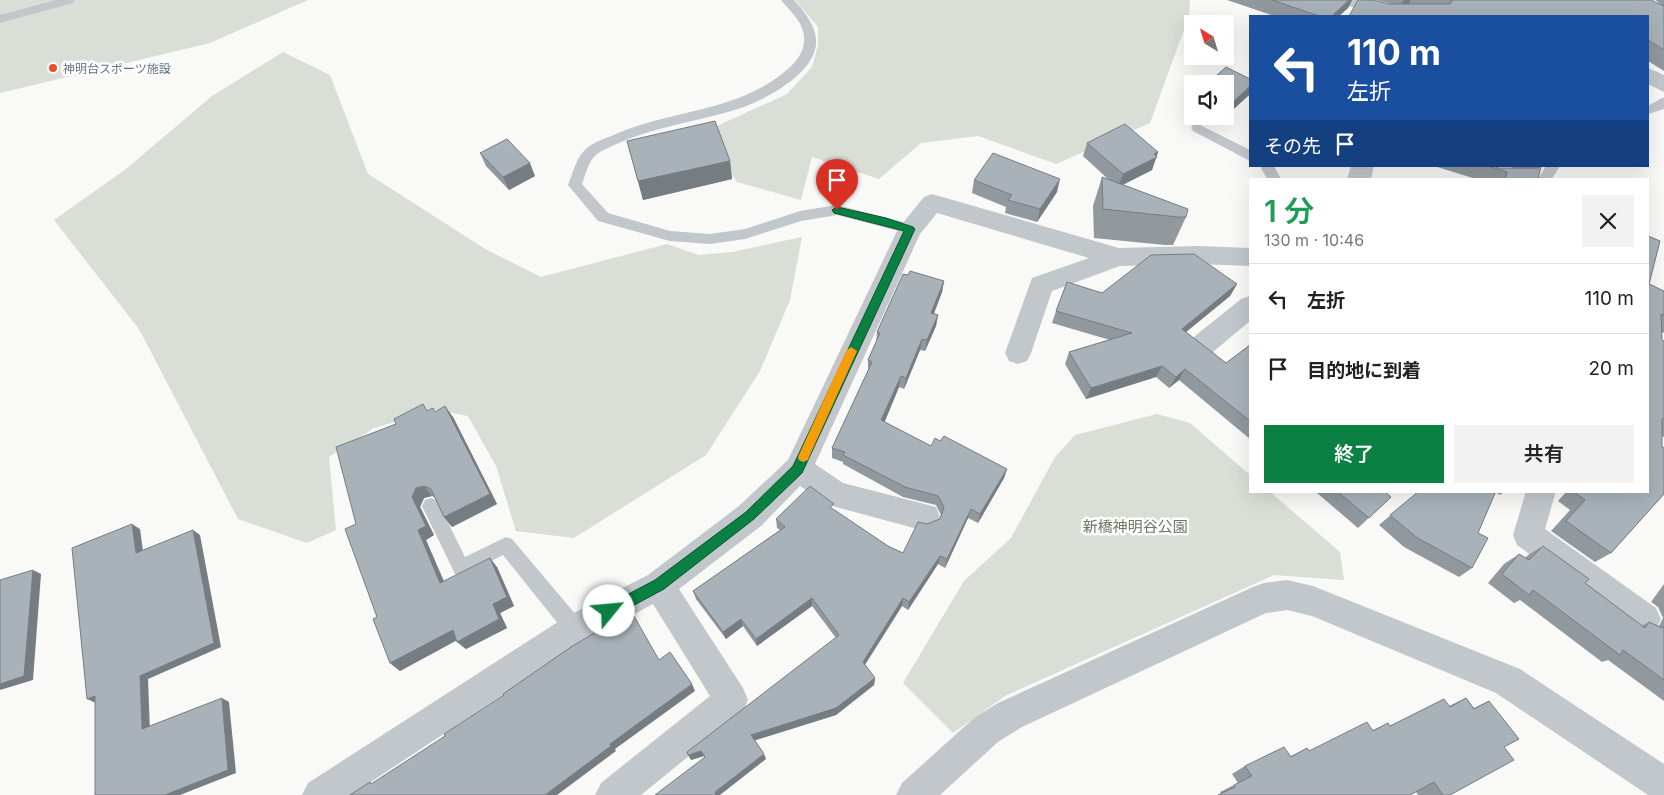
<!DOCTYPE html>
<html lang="ja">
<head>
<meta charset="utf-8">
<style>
	body { margin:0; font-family:Inter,"Noto Sans JP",sans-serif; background:#f2f2f2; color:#222; height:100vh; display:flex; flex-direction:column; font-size:19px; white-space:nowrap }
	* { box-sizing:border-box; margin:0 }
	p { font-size:16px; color:#767676 }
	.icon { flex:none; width:28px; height:28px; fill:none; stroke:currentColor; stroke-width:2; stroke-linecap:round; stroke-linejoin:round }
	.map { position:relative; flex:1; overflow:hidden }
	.drawer { position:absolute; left:1249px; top:178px; width:400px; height:315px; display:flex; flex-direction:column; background:#fff; border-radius:0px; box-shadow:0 5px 20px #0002 }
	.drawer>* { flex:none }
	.top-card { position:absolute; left:1249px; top:15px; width:400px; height:152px; border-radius:0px; box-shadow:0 5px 20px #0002; background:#1a4fa0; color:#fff; overflow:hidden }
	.needle { width:32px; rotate:322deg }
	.tools { position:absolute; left:1184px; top:15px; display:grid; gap:10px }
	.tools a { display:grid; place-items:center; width:50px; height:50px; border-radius:0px; background:#fff; box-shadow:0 5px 20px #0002; font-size:25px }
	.pin { position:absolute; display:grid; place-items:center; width:42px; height:42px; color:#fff; margin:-51px -21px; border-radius:50% 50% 50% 0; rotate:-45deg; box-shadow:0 0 5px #0007 }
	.pin .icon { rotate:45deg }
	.me { position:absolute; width:55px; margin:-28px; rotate:62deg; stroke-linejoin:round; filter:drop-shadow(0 0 4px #0008) }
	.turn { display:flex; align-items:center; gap:18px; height:105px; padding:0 15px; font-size:22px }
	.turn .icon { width:65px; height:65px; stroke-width:2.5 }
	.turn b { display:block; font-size:35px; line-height:42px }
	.then { display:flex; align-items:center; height:48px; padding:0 15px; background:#0003; gap:10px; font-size:19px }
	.round { display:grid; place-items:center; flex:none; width:52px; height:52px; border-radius:0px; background:#f2f2f2 }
	.summary { display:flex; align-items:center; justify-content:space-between; height:85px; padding:0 15px }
	h1 { font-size:30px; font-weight:600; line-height:38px; color:#1e9e55 }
	.cta { display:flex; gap:10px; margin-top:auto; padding:10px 15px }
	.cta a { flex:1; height:58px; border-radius:0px; background:#0b8043; color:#fff; font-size:20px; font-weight:600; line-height:58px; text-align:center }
	.cta a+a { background:#f2f2f2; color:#222 }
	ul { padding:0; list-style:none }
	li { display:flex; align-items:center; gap:15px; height:70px; padding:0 15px; border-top:1px solid #e0e0e0 }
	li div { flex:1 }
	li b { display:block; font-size:19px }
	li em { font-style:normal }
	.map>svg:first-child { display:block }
	.green { fill:#d9ded6 }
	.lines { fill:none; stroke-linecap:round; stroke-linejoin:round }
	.service { fill:#c2c7cb; fill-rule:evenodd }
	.minor { fill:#c2c7cb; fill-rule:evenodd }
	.wall { fill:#91999f }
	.shaded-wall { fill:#767d82 }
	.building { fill:#a9b2b9; stroke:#767d82 }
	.route { fill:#0b8043; stroke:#07532c }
	.slow { fill:#f59e0b }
	.poi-dot { fill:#e74e29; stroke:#fff; stroke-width:2 }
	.labels { text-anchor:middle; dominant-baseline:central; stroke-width:5; stroke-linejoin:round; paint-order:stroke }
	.far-poi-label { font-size:12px; fill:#647683; stroke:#fff; text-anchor:start }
	.park-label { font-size:15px; fill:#687a63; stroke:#fff }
</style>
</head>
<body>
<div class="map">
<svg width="1664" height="795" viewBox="0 0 1664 795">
	<rect width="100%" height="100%" fill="#f9f9f7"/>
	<path class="green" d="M0,0H308L210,43L0,93Z
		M795,0H1190L1189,16L1150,123L1056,164L978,136L921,143L879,179L812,157L801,200L737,182L706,131L787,94L812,67L818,45V27Z
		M283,52L330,75L368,174L487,250L541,277L667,244L699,255L732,252L802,237L790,300L760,371L706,455L574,538L516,531L496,466L468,416L436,410L374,428L329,457L336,530L307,543L238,519L139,329L54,220L126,169L212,96Z
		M1157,414L1190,423L1250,475V491H1269L1340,552L1344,580L1274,575L1005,696L953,733L903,683L964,581L1011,538L1055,457L1075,435Z"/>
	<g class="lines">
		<path class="service" d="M56,0H75L73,3L0,23V15Z
			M781,0H794C803,10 815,24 816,39C819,72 765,100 738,109C699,121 659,126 621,142C613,146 604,149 597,154C588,161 586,174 582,184L608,213L670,231L710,234L745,229L800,211L837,205L915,225L917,229L915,233L910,234L837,215L801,221L745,239L710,244L670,241L598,221L568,185C573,173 576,157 587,148C595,141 608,138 618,133C676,109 740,112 789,68C800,58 807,46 803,31C799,18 789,10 781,0Z
			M1662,98H1664V109L1648,114V106Z
			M1198,124L1250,150V161L1193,131L1191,128L1193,125Z
			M1260,166H1274L1281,179H1267Z
			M1546,166H1560L1552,179H1538Z
			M431,498L437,500L465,557L506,537L512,539L582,622L584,629L582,636L575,638L568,636L503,555L461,577L455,574L422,506L425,500Z"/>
		<path class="minor" d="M1340,0H1370L1407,12L1410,16H1380L1343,4Z
			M1648,68L1664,75V92L1648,84Z
			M1351,166H1374L1371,179H1347Z
			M932,194L1119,248L1199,246L1250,248V266L1199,264L1120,266L1052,291L1031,353L1027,361L1018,364L1009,361L1005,353L1032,278L1089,258L937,213L920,234L815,464L843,483L936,507L940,517L936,527L925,531L836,507L826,503L800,486L761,526L679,589L743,688L748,700L743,712L641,795H595L601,783L710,696L653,604L586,640L351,795H302L308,783L564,618L648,575L739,506L788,460L898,229L924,197Z
			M1250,296V321L1213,352L1204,355L1195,352L1191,344L1195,336L1241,299Z
			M1526,491H1556L1545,529L1656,608L1661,619L1656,630L1645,634L1634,630L1517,545L1513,535Z
			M1287,580L1313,586L1520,669L1664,764V795H1648L1496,693L1312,616L1287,610L1266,613L1022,727L998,742L940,795H896L902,783L974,718L998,703L1253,587L1264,583Z"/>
	</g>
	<path class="wall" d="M1227,0H1352L1348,8L1339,16H1274Z
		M1377,0H1652L1655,2L1662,5L1655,0H1664V71L1648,61V16H1349L1388,4H1391Z
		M1225,84L1249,95L1225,117L1224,116H1225Z
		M627,141L730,161L732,179L643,200Z
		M1087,143L1158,152L1152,170L1123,185L1186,217L1173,245H1165L1094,238L1093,206L1102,177L1109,180L1083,156Z
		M480,153L535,176L509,190L486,166Z
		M1434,166H1494L1499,168H1513L1508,166H1542L1541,167L1538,179H1476Z
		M974,180L1057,192L1037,222L1005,213L1006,207L972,193Z
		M1648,236L1660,241L1649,284L1664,291V333L1662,332V340L1664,341V437L1662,436V447L1664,448V494L1611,553L1595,562L1551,531L1570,510L1558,501L1567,491H1648Z
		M908,275L944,281L942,292L934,313L938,315L936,326L925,351L920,350L904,389L899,387L884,422L931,446L940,441L1007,469L1004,478L978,523L968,518L945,568L938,564L908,610L902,606L865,665L875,678L874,685L836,715L755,740L766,759L704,757V756L691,760L836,638L812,606L757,646L743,626L726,639L696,599L693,591L780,530L777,528L776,519L834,510L888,546L903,553L927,524L940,519L941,515L936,505L903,497L843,464V462L832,458V448L868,371V360L876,343L877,332Z
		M1237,284L1230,296L1186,332L1226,363L1250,345V439L1179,380L1169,388L1156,377L1086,399L1065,364L1069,352L1110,340L1052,323L1056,311Z
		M428,411L435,412L453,417L497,504L452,527L444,517L435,498L432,496L424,498L420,507L434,535L426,540L444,581L497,567L514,606L500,613L507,628L466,649L457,642V640L400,671L390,663L377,617L396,424Z
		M1319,491H1384L1391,497L1358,528L1317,493Z
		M1419,491H1505L1500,495L1495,492L1478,533L1472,568L1459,577L1404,547L1379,525Z
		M1543,546L1585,583L1641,626L1649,622L1659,626L1663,618L1658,607L1651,602L1664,584V701L1608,660L1602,662L1520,600L1514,603L1488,583L1504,564L1519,554L1525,558L1528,555Z
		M1466,698L1474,708L1489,701L1504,747L1450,795H1418L1416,792L1221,793L1220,792L1238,783L1232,774L1245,766L1291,756L1307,748L1309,751L1373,730L1388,723L1390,726L1449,706Z"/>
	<path class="shaded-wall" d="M1349,0H1352L1348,8L1339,16H1332Z
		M1404,0H1411L1408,4L1400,7Z
		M1250,86V92L1249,95L1225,117L1231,104Z
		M1158,152L1152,170L1118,187L1123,174Z
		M730,161L732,179L643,200L638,181Z
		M530,163L535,176L509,190L503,177Z
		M1060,179L1057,192L1037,222L1040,209Z
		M944,281L942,292L930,324L931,313Z
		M1237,284L1230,296L1175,341L1182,329Z
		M938,315L936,326L925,351L927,340Z
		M922,339L920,350L904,389L906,378Z
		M1162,366L1156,377L1086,399L1091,388Z
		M1185,369L1179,380L1169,388L1176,377Z
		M901,376L899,387L881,431V420Z
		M445,406L453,417L497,504L452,527L444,517Z
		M1007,469L1004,478L978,523L980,514Z
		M424,486L432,496L424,498L420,507L434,535L426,540L448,592L440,583L418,530L412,497L416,488Z
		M971,509L968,518L945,568L947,559Z
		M132,524L140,529L144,558L136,553Z
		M193,530L200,535L221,647L148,679L150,732L142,729L140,676Z
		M940,556L938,564L908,610L909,602Z
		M490,558L497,567L514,606L500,613L507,628L466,649L457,642L493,604Z
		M33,570L41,574L33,680L0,690V684Z
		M812,598V606L757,646L756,639Z
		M903,598L902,606L862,669L863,662Z
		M741,619L743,626L726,639L723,632Z
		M453,630L461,638L400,671L390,663Z
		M875,678L874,685L836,715L753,741L751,735Z
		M692,684L695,691L615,749L616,751L557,795H545L610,744Z
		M95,696L96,703L87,699Z
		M222,698L229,702L236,773L180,795H165Z
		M701,751L704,756L691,760L688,755Z
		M764,754L766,759L720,795H716L715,792Z"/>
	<path class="building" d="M1272,0H1349L1332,16H1319Z
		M1358,0H1374L1388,4H1450L1452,1L1451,0H1652L1655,2L1664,6V50L1648,40V16H1349Z
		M1226,67L1250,79V86L1231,104L1225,100V84H1207Z
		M715,121L730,161L638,181L627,141Z
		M1125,124L1158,152L1154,154L1157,157L1123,174L1087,143Z
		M507,139L530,163L503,177L480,153Z
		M993,153L1060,179L1040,209L1008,200L1012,195L974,180Z
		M1488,166H1494L1499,168H1538L1541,166L1538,179H1505L1507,172Z
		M1102,177L1188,209L1186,217H1178L1103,209Z
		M1648,236L1660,241L1649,284L1664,291V315L1661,314L1662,340L1664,341V419L1663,418L1662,420V447L1664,448V494L1611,553L1566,521L1585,500L1573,491H1648Z
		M1194,254L1237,284L1182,329L1226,363L1250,345V421L1185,369L1176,377L1162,366L1091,388L1069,352L1132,333L1056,311L1067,282L1102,293L1151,255Z
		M910,271L944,281L931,313L938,315L927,340L922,339L906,378L901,376L881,420L931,446L935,438L940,441L944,436L1007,469L980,514L971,509L947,559L940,556L909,602L903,598L863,662L875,678L836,708L751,735L764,754L715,792L716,795H655L705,757L701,751L688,755L687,752L839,635L812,598L756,639L741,619L723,632L693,591L785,527L776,519L810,486L834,504L830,507L888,546L903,553L918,522L927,524L940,519L944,507L938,496L905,487L843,455L845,452L832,448L872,362L868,360L880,333L877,332L903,274L908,275Z
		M423,404L427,411L433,408L435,412L445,406L490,494L444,517L431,489L424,486L416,488L412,497L426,526L418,530L440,583L490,558L507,597L493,604L499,619L457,642L453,630L390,663L373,619L377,617L345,529L356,524L336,447L396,424L394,419Z
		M1337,491H1384L1391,497L1369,518Z
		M1419,491H1496L1478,533L1488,538L1472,568L1416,537L1390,515Z
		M132,524L136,553L193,530L214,643L140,676L142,729L222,698L228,770L165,795H95V696L87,699L72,548Z
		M1543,546L1589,579L1585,583L1645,628L1649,622L1662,628L1664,627V680L1623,650L1620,655L1533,590L1529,595L1502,574L1519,554L1529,560Z
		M33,570L24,676L0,684V580Z
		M631,611L659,660L670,652L692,684L610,744L611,746L545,795H350L370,782L371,784L445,736L444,734L504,695L503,694L571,647Z
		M1466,698L1474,709L1489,701L1519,739L1504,747L1514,760L1450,795H1443L1434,782L1410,795H1218L1235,787L1234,785L1252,776L1245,766L1284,747L1291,757L1307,748L1309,751L1367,722L1373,731L1388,723L1390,726L1444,699L1450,707Z"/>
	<path class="route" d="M837,207L886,218L913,227L915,229L802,473L754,519L664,589L614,616L609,618L604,616L602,611L604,607L655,580L746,512L793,466L904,231L834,213L832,210Z"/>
	<path class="slow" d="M851,347L857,351L809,457L808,460L803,462L799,460L798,457L846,351Z"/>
	<circle class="poi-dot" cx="53" cy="68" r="5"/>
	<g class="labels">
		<g class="far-poi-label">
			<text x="63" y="68">神明台スポーツ施設</text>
		</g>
		<g class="park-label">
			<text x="1135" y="526">新橋神明谷公園</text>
		</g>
	</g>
</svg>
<div class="tools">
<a><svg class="needle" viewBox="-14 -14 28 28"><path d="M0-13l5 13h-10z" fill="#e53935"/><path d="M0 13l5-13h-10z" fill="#767676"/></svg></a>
<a><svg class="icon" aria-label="sound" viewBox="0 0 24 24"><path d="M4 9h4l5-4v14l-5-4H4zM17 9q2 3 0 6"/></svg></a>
</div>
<div class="pin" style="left:837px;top:210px;background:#d93025"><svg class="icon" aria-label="arrive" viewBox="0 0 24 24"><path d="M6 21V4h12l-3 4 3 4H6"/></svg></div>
<svg class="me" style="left:609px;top:611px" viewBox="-20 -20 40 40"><circle r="19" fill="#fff"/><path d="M0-13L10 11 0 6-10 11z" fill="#0b8043"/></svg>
<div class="top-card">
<div class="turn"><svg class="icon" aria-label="left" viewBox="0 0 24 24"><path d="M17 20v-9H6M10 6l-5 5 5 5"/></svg><div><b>110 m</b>左折</div></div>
<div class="then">その先<svg class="icon" aria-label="arrive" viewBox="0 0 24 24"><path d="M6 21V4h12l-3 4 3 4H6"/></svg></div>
</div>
<section class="drawer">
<div class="summary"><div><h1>1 分</h1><p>130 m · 10:46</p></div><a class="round"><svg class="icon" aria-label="close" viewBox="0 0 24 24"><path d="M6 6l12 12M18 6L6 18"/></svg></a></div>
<ul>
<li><svg class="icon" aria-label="left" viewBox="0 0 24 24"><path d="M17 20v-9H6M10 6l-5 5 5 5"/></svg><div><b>左折</b></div><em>110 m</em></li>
<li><svg class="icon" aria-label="arrive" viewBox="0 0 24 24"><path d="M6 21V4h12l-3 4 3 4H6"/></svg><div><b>目的地に到着</b></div><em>20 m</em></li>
</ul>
<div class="cta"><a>終了</a><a>共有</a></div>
</section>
</div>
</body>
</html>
